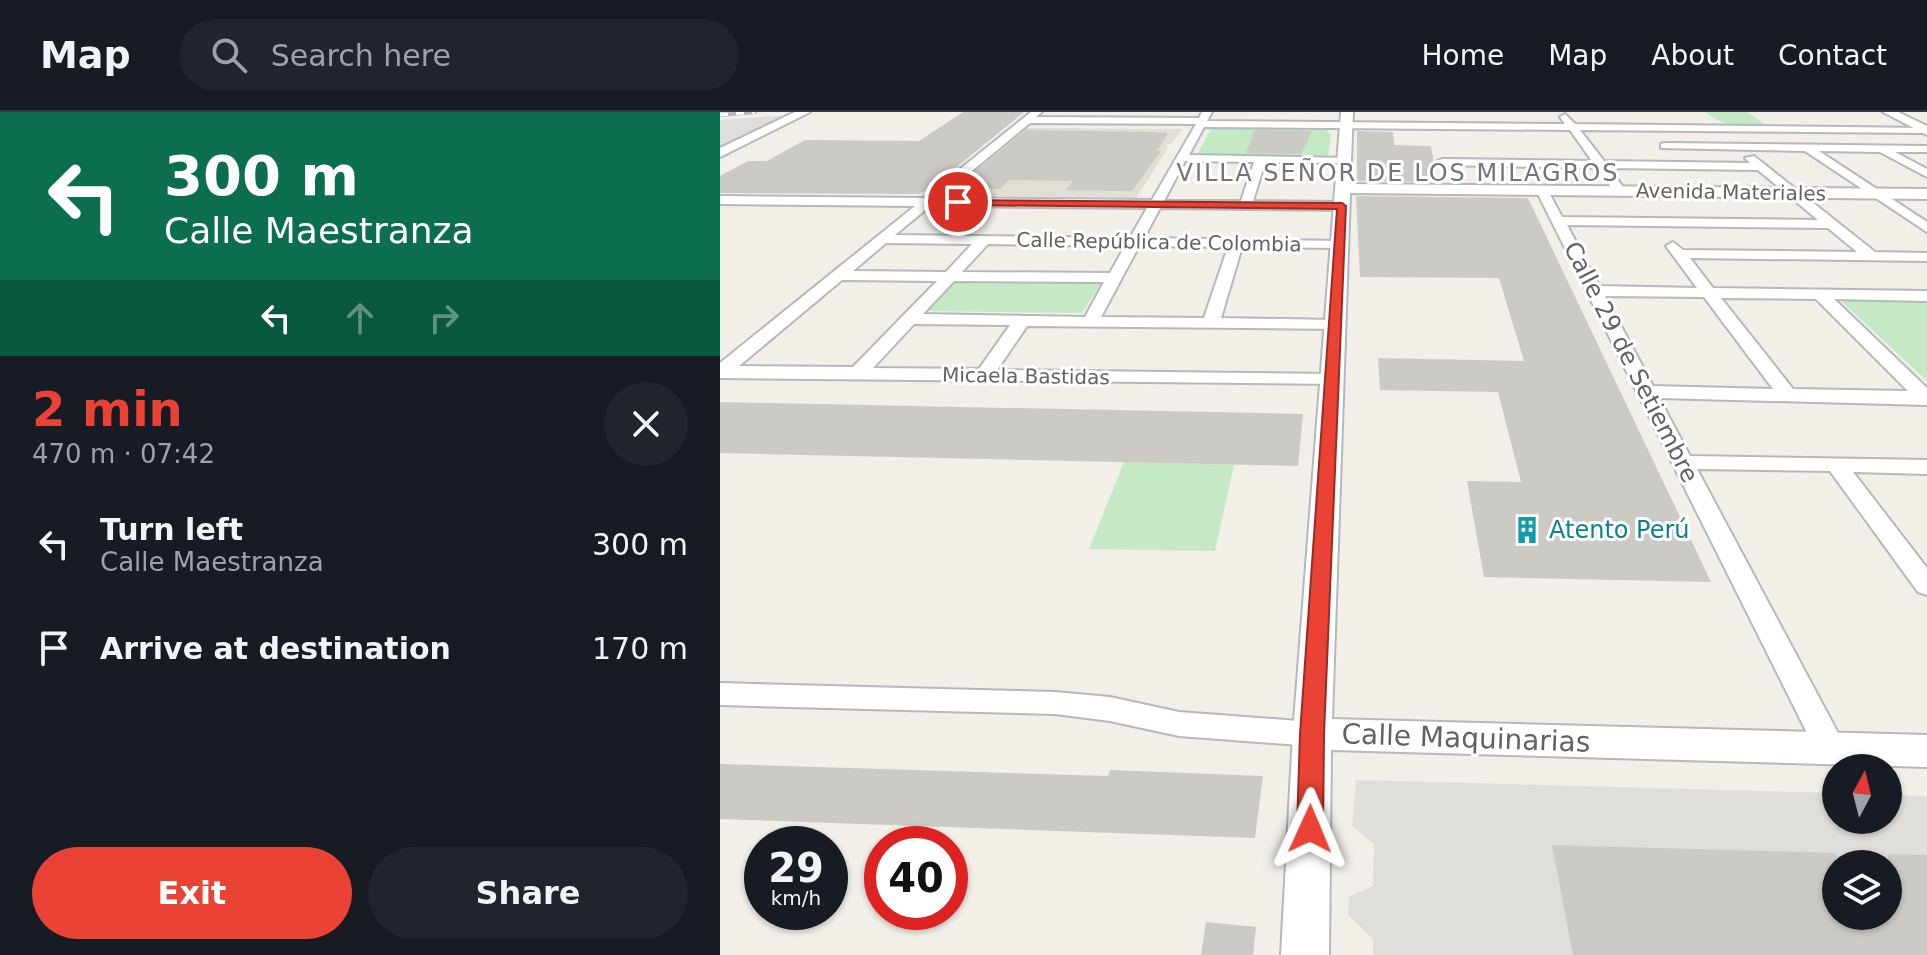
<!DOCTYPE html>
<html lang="en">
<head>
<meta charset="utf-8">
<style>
	body { margin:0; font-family:"DejaVu Sans",sans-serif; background:#20242c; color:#f1f3f6; height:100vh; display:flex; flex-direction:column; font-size:30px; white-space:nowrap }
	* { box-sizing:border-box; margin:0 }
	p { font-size:26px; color:#9ea1a6 }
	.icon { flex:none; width:44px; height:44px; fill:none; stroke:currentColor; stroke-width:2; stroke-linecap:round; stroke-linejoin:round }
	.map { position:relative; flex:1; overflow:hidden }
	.details { display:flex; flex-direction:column; background:#171b24; width:720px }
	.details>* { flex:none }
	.banner { background:#0b6e4f; color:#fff; overflow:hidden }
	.needle { width:52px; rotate:7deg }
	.tools { position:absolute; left:1102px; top:642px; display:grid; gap:16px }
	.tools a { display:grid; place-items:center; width:80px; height:80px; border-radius:50%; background:#171b24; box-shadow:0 2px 6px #0004; font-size:40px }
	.speed { position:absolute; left:24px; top:714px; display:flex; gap:16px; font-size:40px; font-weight:700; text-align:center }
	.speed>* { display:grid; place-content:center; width:104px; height:104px; border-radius:50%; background:#171b24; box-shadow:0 2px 6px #0004; line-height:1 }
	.speed small { font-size:20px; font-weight:400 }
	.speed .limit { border:12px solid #d22; background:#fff; color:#111 }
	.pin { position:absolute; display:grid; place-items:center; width:68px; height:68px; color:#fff; margin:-34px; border:4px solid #fff; border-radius:50%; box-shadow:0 2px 8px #0007 }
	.me { position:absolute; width:88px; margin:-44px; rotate:1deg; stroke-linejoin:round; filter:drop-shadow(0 0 6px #0008) }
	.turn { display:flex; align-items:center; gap:28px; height:168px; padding:0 32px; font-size:36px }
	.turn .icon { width:104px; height:104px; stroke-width:2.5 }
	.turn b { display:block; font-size:56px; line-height:68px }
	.lanes { display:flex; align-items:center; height:76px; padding:0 32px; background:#0003; justify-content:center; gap:40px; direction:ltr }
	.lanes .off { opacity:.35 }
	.round { display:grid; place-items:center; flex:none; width:84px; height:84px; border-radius:42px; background:#20242c }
	.summary { display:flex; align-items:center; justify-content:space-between; height:136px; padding:0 32px }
	h1 { font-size:48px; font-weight:600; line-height:60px; color:#ea4335 }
	.button { display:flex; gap:16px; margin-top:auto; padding:16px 32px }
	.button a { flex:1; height:92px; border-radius:48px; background:#ea4335; color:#fff; font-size:32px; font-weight:600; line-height:92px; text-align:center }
	.button a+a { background:#20242c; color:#f1f3f6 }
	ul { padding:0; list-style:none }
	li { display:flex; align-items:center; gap:24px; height:104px; padding:0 32px }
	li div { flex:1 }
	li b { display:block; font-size:30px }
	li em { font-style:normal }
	header { display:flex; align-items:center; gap:48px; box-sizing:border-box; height:112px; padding:0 40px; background:#171b24; border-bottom:2px solid #363941 }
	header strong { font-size:38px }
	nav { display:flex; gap:44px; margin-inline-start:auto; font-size:28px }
	.search { width:560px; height:72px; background:#20242c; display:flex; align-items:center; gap:20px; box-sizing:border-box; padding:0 28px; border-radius:44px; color:#9ea1a6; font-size:30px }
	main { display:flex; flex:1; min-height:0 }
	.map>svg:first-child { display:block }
	.industrial { fill:#e0deda; fill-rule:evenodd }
	.education { fill:#e1ded6 }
	.green { fill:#c5e8c5 }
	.building { fill:#cccac5 }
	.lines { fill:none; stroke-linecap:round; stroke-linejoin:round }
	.minor-casing { stroke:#b5b8bc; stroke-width:4 }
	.tertiary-casing { stroke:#b5b8bc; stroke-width:4 }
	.minor { fill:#fff; fill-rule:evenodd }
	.tertiary { fill:#fff; fill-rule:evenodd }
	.rail-casing { stroke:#b6b7b8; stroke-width:4 }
	.rail { stroke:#fff; stroke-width:3; stroke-dasharray:8; stroke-linecap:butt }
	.route { fill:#ea4335; stroke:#982c22; stroke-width:2 }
	.labels { text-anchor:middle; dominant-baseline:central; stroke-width:6; stroke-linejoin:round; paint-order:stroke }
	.far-street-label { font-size:20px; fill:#5f6368; stroke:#fff }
	.far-quarter-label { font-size:24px; letter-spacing:2px; fill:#70757a; stroke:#fff }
	.street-label { font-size:24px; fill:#5f6368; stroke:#fff }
	.culture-label { font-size:24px; fill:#0d838f; stroke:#fff; text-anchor:start }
	.near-street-label { font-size:28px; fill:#5f6368; stroke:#fff }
</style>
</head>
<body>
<header>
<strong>Map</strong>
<div class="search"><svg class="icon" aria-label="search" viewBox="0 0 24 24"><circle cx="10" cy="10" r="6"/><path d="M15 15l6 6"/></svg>Search here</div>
<nav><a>Home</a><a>Map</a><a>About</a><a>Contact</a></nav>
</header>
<main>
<section class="details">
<div class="banner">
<div class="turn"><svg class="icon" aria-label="left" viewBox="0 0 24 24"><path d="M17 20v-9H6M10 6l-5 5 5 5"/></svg><div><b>300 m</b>Calle Maestranza</div></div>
<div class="lanes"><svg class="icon" aria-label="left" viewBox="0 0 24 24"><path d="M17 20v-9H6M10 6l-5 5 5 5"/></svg><svg class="icon off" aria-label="ahead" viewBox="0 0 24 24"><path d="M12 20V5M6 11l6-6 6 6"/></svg><svg class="icon off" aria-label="right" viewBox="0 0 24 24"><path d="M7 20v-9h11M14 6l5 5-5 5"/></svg></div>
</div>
<div class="summary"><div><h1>2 min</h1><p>470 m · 07:42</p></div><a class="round"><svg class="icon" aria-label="close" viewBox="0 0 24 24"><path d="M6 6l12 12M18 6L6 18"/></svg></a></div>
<ul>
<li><svg class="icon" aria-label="left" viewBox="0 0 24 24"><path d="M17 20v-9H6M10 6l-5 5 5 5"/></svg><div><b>Turn left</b><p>Calle Maestranza</p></div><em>300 m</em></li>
<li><svg class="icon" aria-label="arrive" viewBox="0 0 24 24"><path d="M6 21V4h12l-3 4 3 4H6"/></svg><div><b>Arrive at destination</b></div><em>170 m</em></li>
</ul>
<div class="button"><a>Exit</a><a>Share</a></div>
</section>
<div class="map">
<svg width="1207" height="843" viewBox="0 0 1207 843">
	<rect width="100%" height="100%" fill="#f1efe8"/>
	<path class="industrial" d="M70,3L0,35V8Z
		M636,668L1116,681V708H1168V683L1207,684V843H653V827L628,803L629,785L653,774L654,732L632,714ZM1116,752H1168V804H1116Z"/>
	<path class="education" d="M305,16L462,17L453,30L446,34L448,36L416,86L226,83Z"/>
	<path class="green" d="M985,0H1027L1046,13C1025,17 1002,14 985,0Z
		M493,13L612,14L607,20L611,22L608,46L477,43Z
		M232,169L382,170L362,201L205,199Z
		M1119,187L1207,188V269Z
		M404,350L514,353L495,439L369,437Z"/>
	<path class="building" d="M243,0H304L211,76L198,82L0,81V64L28,49H47L85,28L199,29Z
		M306,18L431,20L448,21L437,39H441L412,79L346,78L353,69L289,68L280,77L235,76Z
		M535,18L592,19L581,42L526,41Z
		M637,19L673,20L674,33L711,34L717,70L637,69Z
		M636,84L808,86L991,470L764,465L747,369L801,370L778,280L660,278L658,246L804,249L779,166L640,165Z
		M0,290L583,302L578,354L0,341Z
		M0,652L388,664L390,658L543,664L535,726L0,707Z
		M832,733L1116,741V804H1168V742L1207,743V843H853Z
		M486,810L536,815L533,843H481Z"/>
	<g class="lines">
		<g class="minor-casing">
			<path id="minor" d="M311,0H322L316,5L479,6L482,0H492L487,9L845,12L840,5L845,2L855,12L1207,16L1205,21L860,18L884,49L1030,51L1025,46L1034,44L1155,140L1207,141V149L970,146L993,176L1207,179V189L1114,187L1207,276V293L939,286L970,344L1207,348V362L1133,360L1207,456V483L1198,480L1110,359L977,357L1126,636L1121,645L1110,649L1099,645L816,78L826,75L842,105L1098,108L1038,58L889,56L906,79L900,83L896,82L877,56L722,53L716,50L722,47L872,49L850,18L484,15L469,43L628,46V50L624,51L545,50L533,89L622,90L628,94L622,98L440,96L424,126L624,129V135L619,136L522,135L501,206L614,208L620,209L622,213L620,217L307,214L277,258L612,262L621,268L619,272L0,266V251L195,94L0,92V84L204,86ZM310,11L476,12L432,88L219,86ZM465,49L534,50L521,89H444ZM210,94L427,96L410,126L175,123ZM847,113L1108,116L1137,140L963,138L953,130L946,134L977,176L879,174ZM166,131L252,132L226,160L133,159ZM268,132L405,134L390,161L242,160ZM419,134L508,135L484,206L381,205ZM122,168L217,169L133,255L19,254ZM234,169L384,170L365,205L203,202ZM885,184L984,185L1053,277L933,274ZM1001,186L1096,187L1188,279L1073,277ZM194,212L290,213L259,257L153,256Z
				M945,31L1207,34V40H1175L1207,57V65L1160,40L1099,39L1207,110V120L1085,39L941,36V32Z
				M0,571L335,580L390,585L459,600L592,610L603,613L607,622L603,631L592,634L459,624L390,609L335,602L0,593Z"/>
		</g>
		<g class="tertiary-casing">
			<path id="tertiary" d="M75,0H90L0,45V36Z
				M621,0H633L630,72L1207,77V87L630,81L612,607L1207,623V655L611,638L609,843H561L573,622Z
				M1163,0H1178L1207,14V23Z"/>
		</g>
		<use href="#minor" class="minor"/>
		<use href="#tertiary" class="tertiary"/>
		<g class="rail-casing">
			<path id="rail" d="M0,3L35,0"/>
		</g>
		<use href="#rail" class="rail"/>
	</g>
	<path class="route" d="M235,88L622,91L626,94L604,622L603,717L600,725L590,728L581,725L577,717L580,622L617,97L238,93Z"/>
	<defs>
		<g id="building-bare" transform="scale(2.16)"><path d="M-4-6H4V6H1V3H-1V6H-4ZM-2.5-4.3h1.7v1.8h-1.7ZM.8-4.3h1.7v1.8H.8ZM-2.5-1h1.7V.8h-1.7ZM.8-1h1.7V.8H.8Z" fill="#0f9aa8" stroke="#fff" stroke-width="2.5" paint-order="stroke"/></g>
	</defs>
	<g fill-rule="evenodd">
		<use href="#building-bare" x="807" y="418"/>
	</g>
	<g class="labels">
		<g class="far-street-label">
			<text transform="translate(1011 80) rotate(1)">Avenida Materiales</text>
			<text transform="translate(439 130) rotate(1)">Calle República de Colombia</text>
			<text transform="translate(306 264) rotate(1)">Micaela Bastidas</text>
		</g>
		<g class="far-quarter-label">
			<text x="678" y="61">VILLA SEÑOR DE LOS MILAGROS</text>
		</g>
		<g class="street-label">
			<text transform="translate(911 250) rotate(63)">Calle 29 de Setiembre</text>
		</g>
		<g class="culture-label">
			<text x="829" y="418">Atento Perú</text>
		</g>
		<g class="near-street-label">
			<text transform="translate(746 626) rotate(2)">Calle Maquinarias</text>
		</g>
	</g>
</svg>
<div class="tools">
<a><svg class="needle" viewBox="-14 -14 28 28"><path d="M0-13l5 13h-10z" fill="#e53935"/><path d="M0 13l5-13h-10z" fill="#9ea1a6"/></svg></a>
<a><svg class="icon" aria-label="layers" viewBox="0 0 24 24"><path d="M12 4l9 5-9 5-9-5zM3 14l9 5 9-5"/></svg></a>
</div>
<div class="speed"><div>29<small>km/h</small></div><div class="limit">40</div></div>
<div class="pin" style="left:238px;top:90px;background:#d93025"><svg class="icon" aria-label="arrive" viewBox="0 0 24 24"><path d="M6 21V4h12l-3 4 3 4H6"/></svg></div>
<svg class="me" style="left:590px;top:717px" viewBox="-20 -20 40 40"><path d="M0-17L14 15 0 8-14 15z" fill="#ea4335" stroke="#fff" stroke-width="4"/></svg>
</div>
</main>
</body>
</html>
